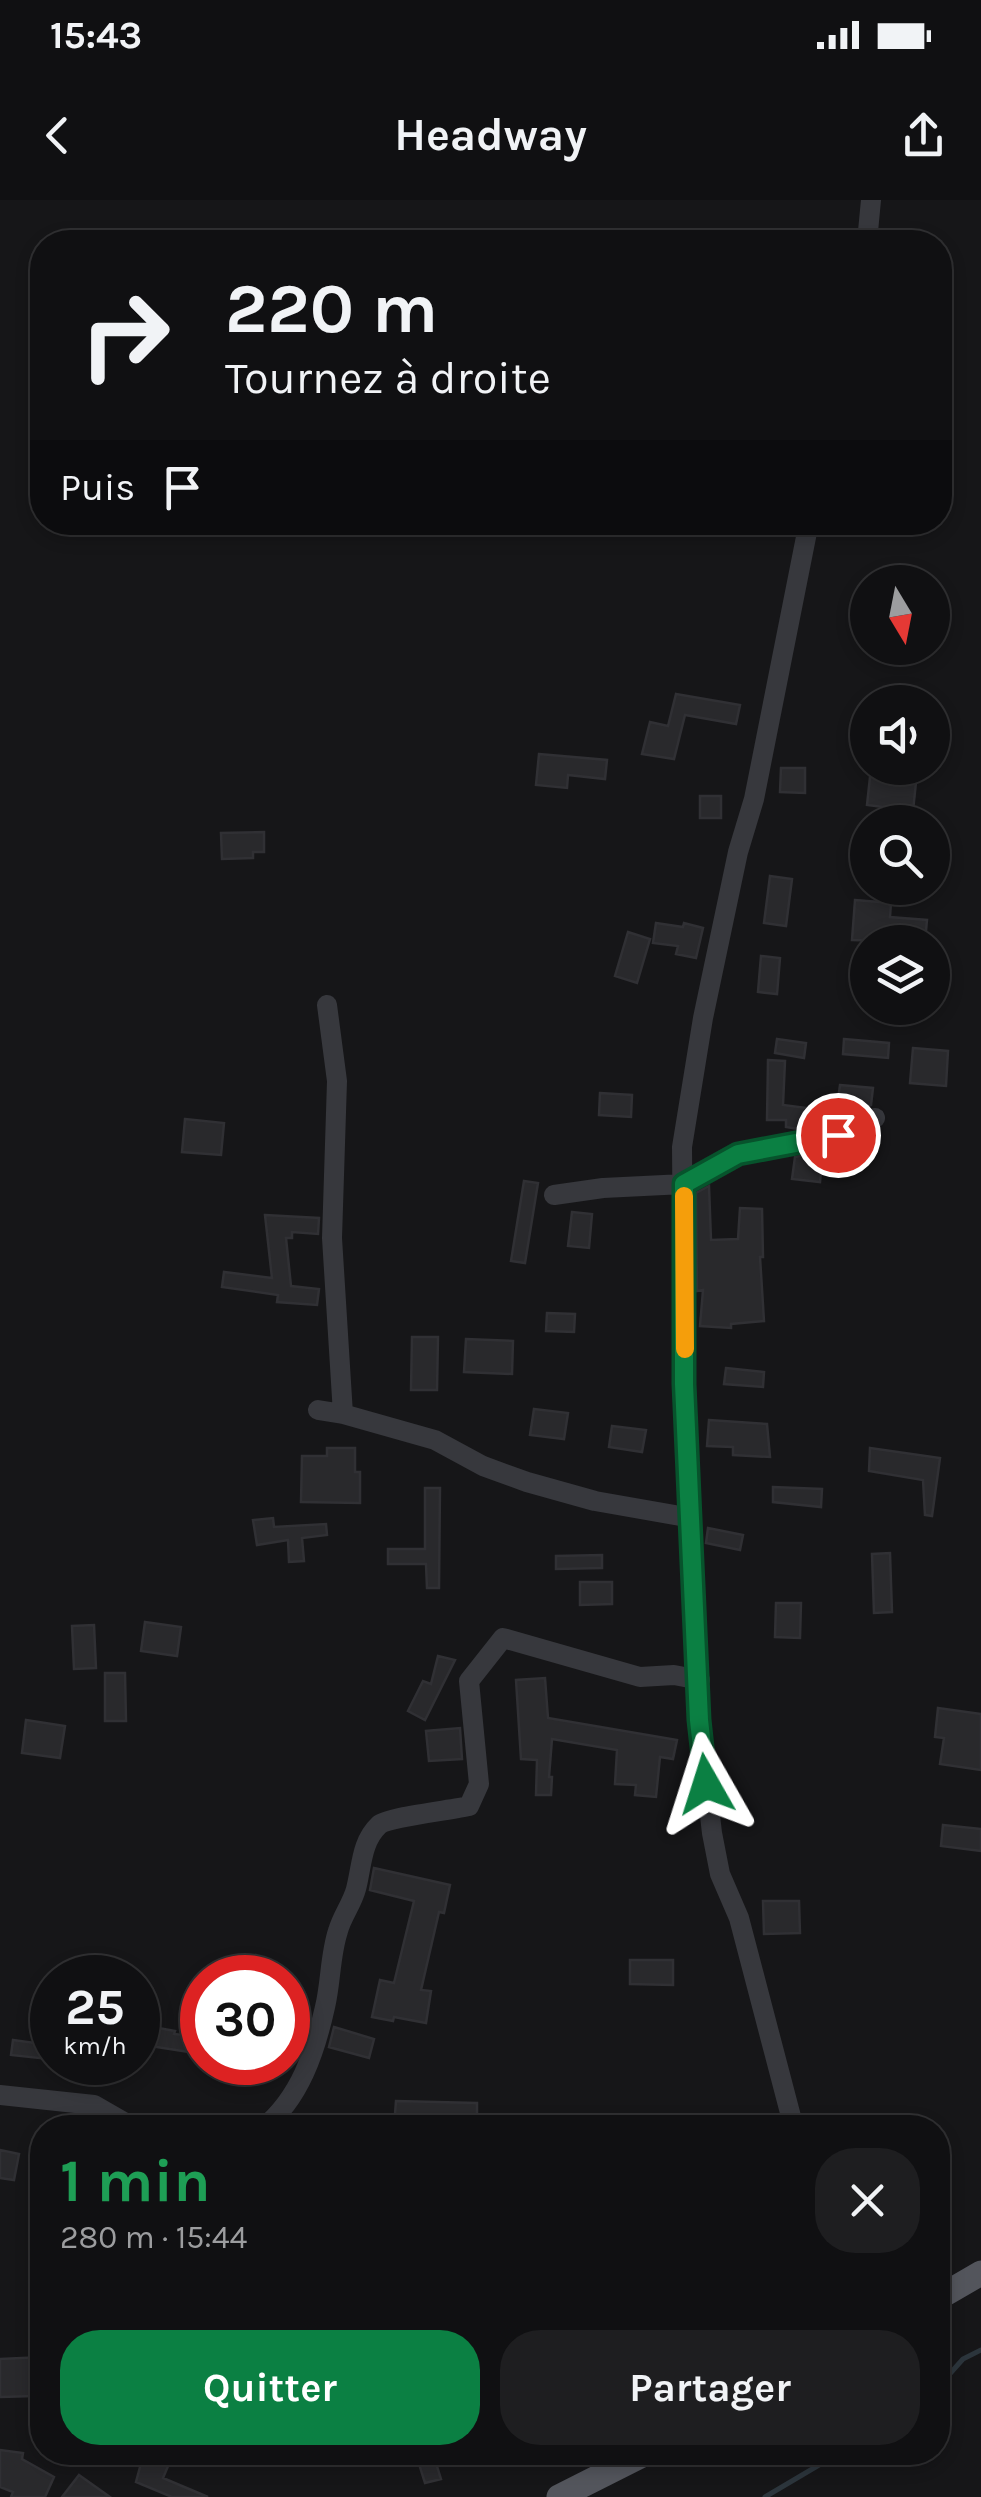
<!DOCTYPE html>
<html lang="fr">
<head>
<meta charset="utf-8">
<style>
	body { margin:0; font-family:Karla,sans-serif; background:#1e1e20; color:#f1f3f6; height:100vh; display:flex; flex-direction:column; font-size:38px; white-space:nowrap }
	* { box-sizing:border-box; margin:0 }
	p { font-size:32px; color:#9c9d9f }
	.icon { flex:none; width:55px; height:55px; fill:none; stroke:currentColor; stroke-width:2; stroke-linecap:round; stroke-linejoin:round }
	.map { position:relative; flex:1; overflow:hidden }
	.drawer { position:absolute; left:30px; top:1915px; width:920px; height:350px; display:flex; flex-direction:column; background:#101012; border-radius:40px; box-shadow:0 5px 15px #0003,0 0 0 2px #303032 }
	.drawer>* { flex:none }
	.top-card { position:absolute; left:30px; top:30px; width:922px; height:305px; border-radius:40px; box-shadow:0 5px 15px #0003,0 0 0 2px #303032; background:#101012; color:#f1f3f6; overflow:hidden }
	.needle { width:65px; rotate:170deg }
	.tools { position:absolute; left:850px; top:365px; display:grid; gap:20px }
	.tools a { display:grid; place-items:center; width:100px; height:100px; border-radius:50%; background:#101012; box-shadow:0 5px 15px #0003,0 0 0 2px #303032; font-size:50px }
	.speed { position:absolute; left:30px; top:1755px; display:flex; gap:20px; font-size:50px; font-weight:700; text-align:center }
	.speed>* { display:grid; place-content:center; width:130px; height:130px; border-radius:50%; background:#101012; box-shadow:0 5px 15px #0003,0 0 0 2px #303032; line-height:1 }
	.speed small { font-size:25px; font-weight:400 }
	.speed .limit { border:15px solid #d22; background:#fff; color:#111 }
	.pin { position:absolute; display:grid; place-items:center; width:85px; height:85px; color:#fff; margin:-42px; border:5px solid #fff; border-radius:50%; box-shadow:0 2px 10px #0007 }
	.me { position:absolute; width:110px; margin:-55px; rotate:354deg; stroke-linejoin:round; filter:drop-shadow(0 0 8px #0008) }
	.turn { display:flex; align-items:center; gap:35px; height:210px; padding:0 30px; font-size:45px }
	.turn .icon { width:130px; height:130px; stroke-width:2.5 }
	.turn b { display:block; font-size:70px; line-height:85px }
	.then { display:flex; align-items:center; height:95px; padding:0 30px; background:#0003; gap:20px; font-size:38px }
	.round { display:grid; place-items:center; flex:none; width:105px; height:105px; border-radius:40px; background:#1e1e20 }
	.summary { display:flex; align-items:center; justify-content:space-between; height:170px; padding:0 30px }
	h1 { font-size:60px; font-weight:700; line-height:75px; color:#1e9e55 }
	.cta { display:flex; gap:20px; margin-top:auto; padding:20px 30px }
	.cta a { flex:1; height:115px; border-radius:40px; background:#0b8043; color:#fff; font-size:40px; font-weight:700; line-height:115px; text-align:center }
	.cta a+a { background:#1e1e20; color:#f1f3f6 }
	.status { display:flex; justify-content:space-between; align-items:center; height:70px; padding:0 50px; background:#101012; direction:ltr }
	.status svg { height:28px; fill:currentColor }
	header { display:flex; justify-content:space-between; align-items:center; height:130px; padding:0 30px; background:#101012; font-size:45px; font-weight:700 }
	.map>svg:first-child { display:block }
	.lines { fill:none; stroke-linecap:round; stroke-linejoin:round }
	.stream { stroke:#2c353c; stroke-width:5 }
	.building { fill:#29292c; stroke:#303034; stroke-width:2.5 }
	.minor { stroke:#37383d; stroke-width:20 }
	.major { stroke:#53555c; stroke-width:25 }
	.route-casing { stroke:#07532c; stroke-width:25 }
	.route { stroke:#0b8043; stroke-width:18 }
	.slow { stroke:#f59e0b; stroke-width:18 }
</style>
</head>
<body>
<div class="status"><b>15:43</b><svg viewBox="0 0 49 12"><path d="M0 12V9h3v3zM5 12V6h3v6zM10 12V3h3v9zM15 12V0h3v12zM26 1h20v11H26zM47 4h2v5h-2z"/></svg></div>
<header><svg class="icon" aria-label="back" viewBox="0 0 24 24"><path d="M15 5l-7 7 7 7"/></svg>Headway<svg class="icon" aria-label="share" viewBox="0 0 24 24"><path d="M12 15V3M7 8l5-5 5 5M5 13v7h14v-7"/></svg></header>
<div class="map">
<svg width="981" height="2297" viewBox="0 0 981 2297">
	<rect width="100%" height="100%" fill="#161618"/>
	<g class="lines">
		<path class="stream" d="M938,2187L963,2159L981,2150
			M765,2297L841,2252"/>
	</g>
	<path class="building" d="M676,494L740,505L736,524L685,515L674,559L642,554L650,522L668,526Z
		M539,554L607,560L605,579L568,575L567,588L536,585Z
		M781,568H805V593L780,592Z
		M871,568L917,573L912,620L896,619L897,610L891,608L867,605Z
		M700,596H721V618H700Z
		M264,632V652H253V658L222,659L221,633Z
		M770,676L792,679L786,726L764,723Z
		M855,700L891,703L890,717L927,720L925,742L852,740Z
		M656,723L683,727L684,723L703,728L696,758L676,754L678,746L653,743Z
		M628,732L650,739L637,783L615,776Z
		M761,756L780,758L777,794L758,792Z
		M777,839L806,843L804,858L775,853Z
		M844,839L889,843L888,858L843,854Z
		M913,848L948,851L946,886L910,883Z
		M768,860L785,861L783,905L838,912L837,920L798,929L786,927V920H767Z
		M840,885L873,888L871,905L863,908L837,906Z
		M600,893L632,895L631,917L599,915Z
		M185,919L224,923L221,955L182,952Z
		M810,954V960L822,961L820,982L792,979L795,957Z
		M524,981L538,983L525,1063L511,1061Z
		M709,986L711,1040L738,1039L740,1008L762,1009L763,1057H760L764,1121L731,1124V1128L700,1126L703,1090L697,1091L696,993Z
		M572,1012L592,1014L589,1048L568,1046Z
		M265,1015L319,1018L318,1034L292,1032V1038H286L291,1086L319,1089L317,1105L277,1102L278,1095L222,1087L224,1072L272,1078Z
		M547,1113L575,1114L574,1132L546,1131Z
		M412,1137H438L437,1190H411Z
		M466,1139L513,1141L512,1174L464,1172Z
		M726,1168L764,1172L763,1187L724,1184Z
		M534,1209L568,1213L564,1239L530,1235Z
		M709,1220L767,1224L770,1257L733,1255V1247L707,1246Z
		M612,1226L646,1230L642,1252L609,1247Z
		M327,1248H355V1272H360V1303L301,1302L302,1256H327Z
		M870,1248L940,1258L932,1316L925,1315L923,1280L869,1271Z
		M773,1287L822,1289L821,1307L773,1302Z
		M425,1288H440L439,1388H427L426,1364H388V1349H425Z
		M273,1318L274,1327L326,1324L327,1335L302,1338L304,1361L289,1362L288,1340L257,1345L253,1320Z
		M708,1328L743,1335L740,1350L706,1343Z
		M890,1353L892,1412L874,1413L872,1354Z
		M602,1355V1368L556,1369V1356Z
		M580,1382H612V1404L580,1405Z
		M776,1403H801L800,1438L775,1437Z
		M145,1422L181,1427L177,1456L141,1451Z
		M94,1425L96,1468L74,1469L72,1426Z
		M438,1456L455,1460L425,1520L408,1511L423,1481L431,1484Z
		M105,1473H125L126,1521H105Z
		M545,1478L548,1518L677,1540L673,1559L660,1557L656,1597L635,1595L636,1585L615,1584L617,1550L552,1539L549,1577H552L551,1595H536L537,1560L521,1559L516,1480Z
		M938,1508L981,1514V1570L940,1564L944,1538L935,1537Z
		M26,1520L65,1526L60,1558L22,1553Z
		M460,1528L462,1559L429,1561L426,1531Z
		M943,1625L981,1629V1651L941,1646Z
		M374,1668L450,1685L444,1713L439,1712L421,1790L431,1791L426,1823L394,1817L393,1821L372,1817L380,1780L394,1783L414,1701L370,1690Z
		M763,1701H799L800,1733L764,1734Z
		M630,1760H673V1785L630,1784Z
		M153,1827L175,1831L174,1834L202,1837V1854L150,1846Z
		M334,1827L374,1839L369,1858L329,1847Z
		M13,1840L50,1845L48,1859L11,1855Z
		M396,1901L477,1903V1916L395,1914Z
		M0,1950L19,1954L14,1980L0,1978Z
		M42,2157L40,2181H34V2196L0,2197V2159Z
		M0,2250L23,2253L22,2259L54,2277L45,2297H11L13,2292L0,2287Z
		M144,2252H174L163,2278L208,2297H172L136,2282Z
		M435,2260L441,2279L425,2283L419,2264Z
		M79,2275L110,2297H62Z"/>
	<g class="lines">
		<path class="minor" d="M867,42L871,0
			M327,805L337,881L332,1038L343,1214
			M554,995L603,988L684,984L738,954L838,935L875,918
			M318,1210L343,1214L435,1240L483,1266L527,1282L595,1301L692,1318
			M0,1895L94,1905L134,1928
			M263,1928C300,1898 315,1852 325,1807C331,1782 330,1755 338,1731C342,1716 352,1704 356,1689C362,1666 361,1642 379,1625C388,1617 452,1610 469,1606L479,1584L469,1481L503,1438L640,1477L674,1475L700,1480
			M794,1928L739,1718L720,1674L712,1633L699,1519L691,1368L684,1184L682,947L703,818L738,652L754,599L809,322"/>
		<path class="major" d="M938,2098L981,2073
			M559,2297L648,2252"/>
	</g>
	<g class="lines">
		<g class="route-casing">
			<path id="route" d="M706,1584L699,1520L684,1184V984L738,954L838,935"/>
		</g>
		<use href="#route" class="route"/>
		<path class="slow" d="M684,996L685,1149"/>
	</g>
</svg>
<div class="tools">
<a><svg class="needle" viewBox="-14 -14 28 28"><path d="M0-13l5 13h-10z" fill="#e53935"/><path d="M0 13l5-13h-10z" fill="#9c9d9f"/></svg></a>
<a><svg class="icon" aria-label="sound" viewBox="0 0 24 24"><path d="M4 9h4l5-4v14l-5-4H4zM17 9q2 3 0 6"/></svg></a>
<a><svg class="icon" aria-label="search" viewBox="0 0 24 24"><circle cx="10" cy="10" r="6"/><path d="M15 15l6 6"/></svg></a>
<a><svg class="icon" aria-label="layers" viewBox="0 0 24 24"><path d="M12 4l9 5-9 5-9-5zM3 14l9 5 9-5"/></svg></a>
</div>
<div class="speed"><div>25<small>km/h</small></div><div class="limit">30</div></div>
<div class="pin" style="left:838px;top:935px;background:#d93025"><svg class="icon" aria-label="arrive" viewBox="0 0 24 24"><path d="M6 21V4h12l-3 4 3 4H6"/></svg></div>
<svg class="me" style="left:706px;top:1584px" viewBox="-20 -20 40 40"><path d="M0-17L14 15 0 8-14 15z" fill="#0b8043" stroke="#fff" stroke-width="4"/></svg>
<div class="top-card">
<div class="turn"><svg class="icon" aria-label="right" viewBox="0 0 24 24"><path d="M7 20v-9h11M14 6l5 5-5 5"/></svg><div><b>220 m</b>Tournez à droite</div></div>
<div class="then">Puis<svg class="icon" aria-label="arrive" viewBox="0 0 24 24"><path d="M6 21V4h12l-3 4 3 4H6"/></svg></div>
</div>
<section class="drawer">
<div class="summary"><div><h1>1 min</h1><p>280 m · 15:44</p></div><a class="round"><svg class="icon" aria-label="close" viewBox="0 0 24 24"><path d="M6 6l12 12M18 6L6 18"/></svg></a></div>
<div class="cta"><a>Quitter</a><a>Partager</a></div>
</section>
</div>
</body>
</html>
